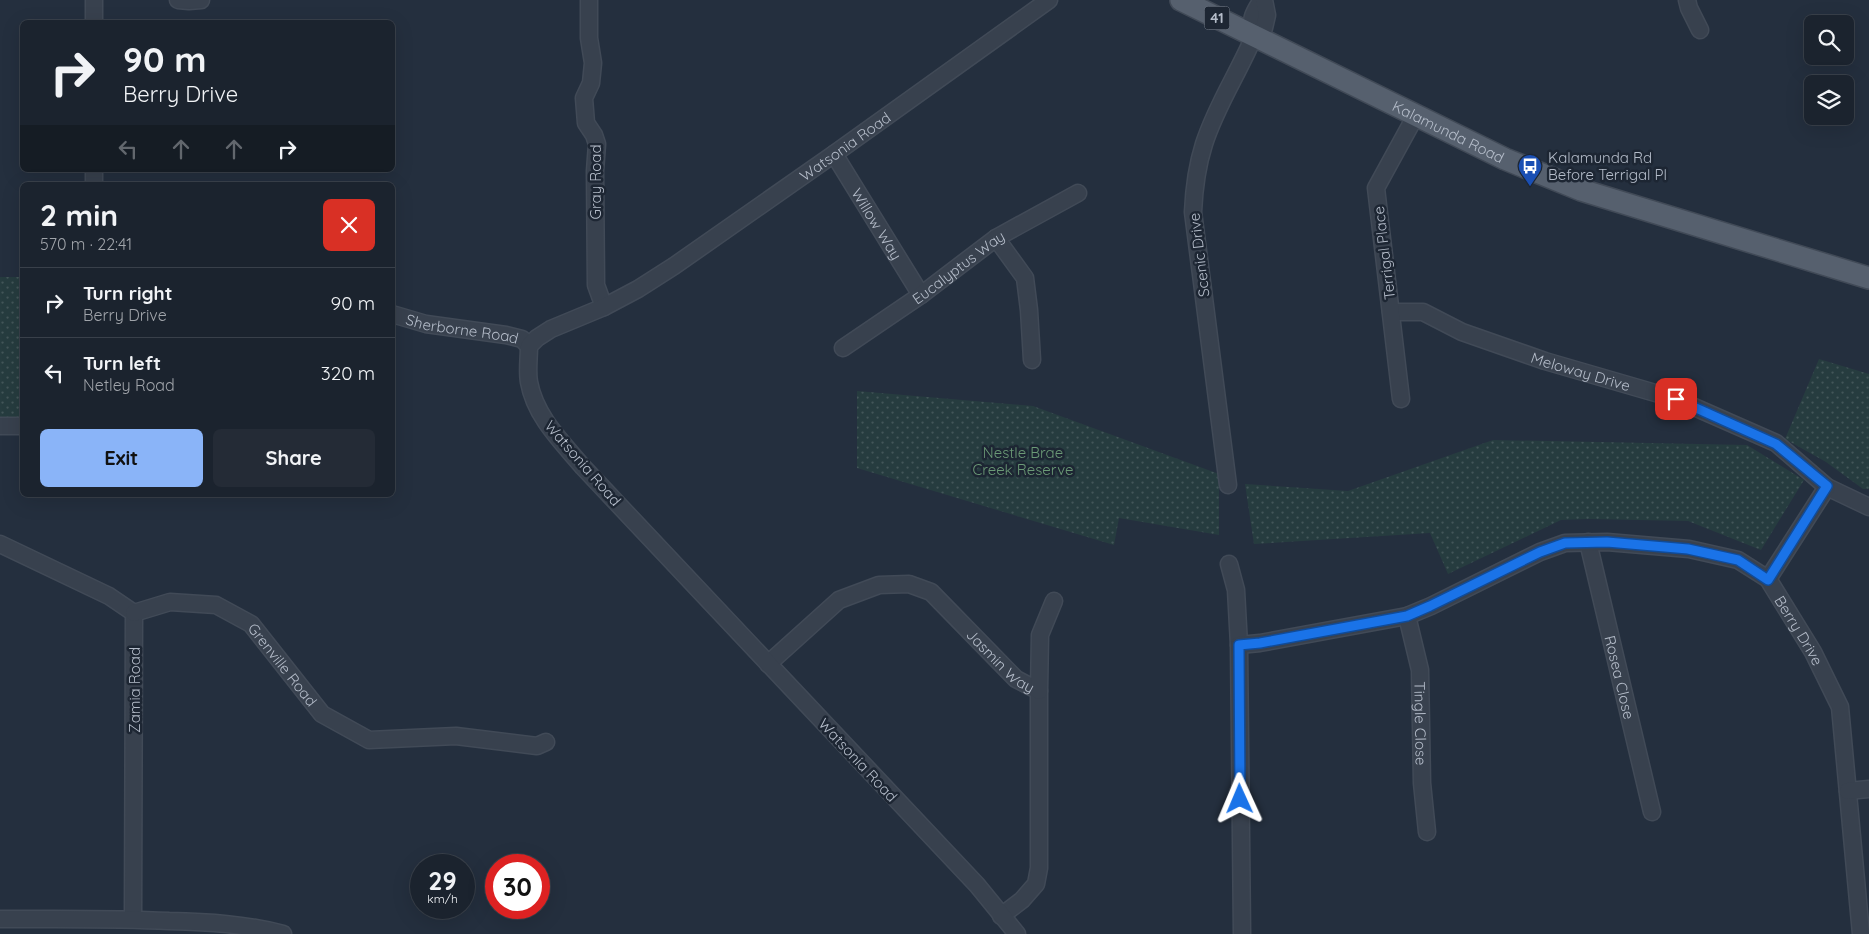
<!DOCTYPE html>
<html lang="en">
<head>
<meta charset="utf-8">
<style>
	body { margin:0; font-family:Quicksand,sans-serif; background:#242b36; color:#f1f3f6; height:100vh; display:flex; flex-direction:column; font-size:19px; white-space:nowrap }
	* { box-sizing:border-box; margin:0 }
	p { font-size:16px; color:#a0a4aa }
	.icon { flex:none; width:28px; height:28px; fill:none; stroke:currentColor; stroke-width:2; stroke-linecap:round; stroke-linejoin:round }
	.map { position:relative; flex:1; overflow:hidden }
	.drawer { position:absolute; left:20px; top:182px; width:375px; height:315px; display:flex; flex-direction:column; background:#1b232e; border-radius:8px; box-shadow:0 5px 20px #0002,0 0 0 1px #39404a }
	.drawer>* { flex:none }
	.top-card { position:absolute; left:20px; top:20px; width:375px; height:152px; border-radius:8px; box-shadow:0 5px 20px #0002,0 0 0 1px #39404a; background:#1b232e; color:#f1f3f6; overflow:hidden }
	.tools { position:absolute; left:1804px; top:15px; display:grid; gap:10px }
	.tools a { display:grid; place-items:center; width:50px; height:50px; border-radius:8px; background:#1b232e; box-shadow:0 5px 20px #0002,0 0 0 1px #39404a; font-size:25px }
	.speed { position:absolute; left:410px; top:854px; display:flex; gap:10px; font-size:25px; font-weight:700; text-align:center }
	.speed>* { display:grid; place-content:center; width:65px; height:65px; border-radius:50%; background:#1b232e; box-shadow:0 5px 20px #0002,0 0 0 1px #39404a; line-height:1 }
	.speed small { font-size:12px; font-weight:400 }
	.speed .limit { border:8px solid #d22; background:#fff; color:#111 }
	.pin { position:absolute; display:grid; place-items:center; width:42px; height:42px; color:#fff; margin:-21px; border-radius:10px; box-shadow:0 2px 8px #0006 }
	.me { position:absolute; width:55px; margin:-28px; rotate:359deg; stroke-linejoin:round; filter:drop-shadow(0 0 4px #0008) }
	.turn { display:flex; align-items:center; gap:18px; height:105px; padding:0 20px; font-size:22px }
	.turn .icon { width:65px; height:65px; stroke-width:2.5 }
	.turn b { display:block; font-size:35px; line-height:42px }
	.lanes { display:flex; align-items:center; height:48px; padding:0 20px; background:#0003; justify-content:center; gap:25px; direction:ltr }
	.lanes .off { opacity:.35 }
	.round { display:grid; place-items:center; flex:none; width:52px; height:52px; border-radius:8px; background:#242b36 }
	.summary { display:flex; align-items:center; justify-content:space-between; height:85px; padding:0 20px }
	h1 { font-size:30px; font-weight:700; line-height:38px }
	.action { display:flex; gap:10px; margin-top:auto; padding:10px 20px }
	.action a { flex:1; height:58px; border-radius:8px; background:#8ab4f8; color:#111; font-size:20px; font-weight:700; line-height:58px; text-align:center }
	.action a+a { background:#242b36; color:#f1f3f6 }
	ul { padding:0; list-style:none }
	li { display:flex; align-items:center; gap:15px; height:70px; padding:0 20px; border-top:1px solid #39404a }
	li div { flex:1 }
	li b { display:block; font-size:19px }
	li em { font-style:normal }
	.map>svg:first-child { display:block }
	.park { fill:url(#park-dots) }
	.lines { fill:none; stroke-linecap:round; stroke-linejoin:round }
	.minor-casing { stroke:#414a57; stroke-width:19 }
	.major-casing { stroke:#414a57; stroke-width:24 }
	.minor { stroke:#38414e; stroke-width:16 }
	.major { stroke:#56606e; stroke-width:21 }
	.route-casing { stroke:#114b97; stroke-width:12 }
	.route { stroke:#1a73e8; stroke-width:9 }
	.labels { text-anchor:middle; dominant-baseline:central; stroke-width:5; stroke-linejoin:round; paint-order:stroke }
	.shield { fill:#1d2633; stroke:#878f9c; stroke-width:1 }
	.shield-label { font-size:14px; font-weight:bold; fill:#b4bcc9 }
	.street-label { font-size:15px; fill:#b4bcc9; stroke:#1d2633 }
	.poi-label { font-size:15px; fill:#b4bcc9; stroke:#1d2633; text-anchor:start }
	.park-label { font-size:15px; fill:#6b9a76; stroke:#1d2633 }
</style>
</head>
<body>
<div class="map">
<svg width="1869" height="934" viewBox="0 0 1869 934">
	<defs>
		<pattern id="park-dots" width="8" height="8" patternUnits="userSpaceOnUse" patternTransform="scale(1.25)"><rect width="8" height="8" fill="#263c3f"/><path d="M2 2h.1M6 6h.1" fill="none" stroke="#435659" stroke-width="1.8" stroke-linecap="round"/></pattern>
	</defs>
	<rect width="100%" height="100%" fill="#242f3e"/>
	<path class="park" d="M0,277H22V426H0Z
		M1819,359L1869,374V489H1863L1826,462L1785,439Z
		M857,391L1033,406L1219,474V535L1119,518L1114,545L857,468Z
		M1493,440L1747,445L1804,480L1761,550L1688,521L1588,519L1561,520L1448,574L1430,533L1254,544L1245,484L1348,491Z"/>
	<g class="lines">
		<g class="minor-casing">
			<g id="minor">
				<path d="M94,0V22"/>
				<path d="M178,0L189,1L201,0"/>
				<path d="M589,0V38L593,63L591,83L584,98L586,123L594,135L597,144L595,171L596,285L604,307"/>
				<path d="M1687,0L1689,8L1700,30"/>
				<path d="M1254,36C1249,21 1253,13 1262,0"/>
				<path id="s1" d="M834,154L921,295"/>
				<path d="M94,170V185"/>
				<path d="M996,238L1025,278L1029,310L1032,360"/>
				<path id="s2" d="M1391,312H1423L1462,332L1545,361L1676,399L1776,443L1827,487L1869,507"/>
				<path id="s3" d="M392,314L426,324L506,335L522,339L529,346"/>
				<path id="s4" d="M843,348L921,295L996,238L1078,193"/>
				<path d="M1401,399L1376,188L1416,115"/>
				<path d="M0,426H22"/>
				<path d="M1228,485L1193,212C1194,189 1197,166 1204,144C1216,106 1239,72 1254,36L1264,28L1267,15L1264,0"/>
				<path id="s5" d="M1588,542L1652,812"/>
				<path d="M0,544L109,596L134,613L133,919"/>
				<path d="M1229,564L1236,590L1239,645L1242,934"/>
				<path d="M1768,579L1827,487"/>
				<path id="s6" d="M134,613L170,602L216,605L251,624L322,714L369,740L456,736L537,746L546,742"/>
				<path id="s7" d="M1407,616L1420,670L1422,783L1427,832"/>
				<path id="s8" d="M1239,645L1260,643L1407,616L1431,606L1540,552L1565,543L1607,542L1689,549L1738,560L1768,579L1813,652L1840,707L1861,934"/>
				<path id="s9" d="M768,664L839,600L879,585L909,584L931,592L1016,679L1039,691V868L1036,884L1022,900L1001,916"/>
				<path d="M1039,691L1040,635L1054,601"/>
				<path d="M1848,791L1869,789"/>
				<path d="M0,919C56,919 113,918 169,921C208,922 246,924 283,934"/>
				<path id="s10" d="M1017,934L977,885L583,467C561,441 535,416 529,382C527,371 529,358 529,346L537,338L551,329L604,307L638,289L674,266L834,154L1049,0"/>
			</g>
		</g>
		<g class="major-casing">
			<g id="major">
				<path id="s11" d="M1181,0L1505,159L1581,190L1869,278"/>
			</g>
		</g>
		<use href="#minor" class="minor"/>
		<use href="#major" class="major"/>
	</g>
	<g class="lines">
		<g class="route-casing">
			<path id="route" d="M1240,799L1239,645L1260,643L1407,616L1430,606L1540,552L1565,543L1607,542L1688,549L1738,560L1768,580L1827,486L1776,444L1676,399"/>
		</g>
		<use href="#route" class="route"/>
	</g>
	<defs>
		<g id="bus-pin" transform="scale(1.25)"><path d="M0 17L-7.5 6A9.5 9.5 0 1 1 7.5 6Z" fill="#1a4fb4" stroke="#1d2633"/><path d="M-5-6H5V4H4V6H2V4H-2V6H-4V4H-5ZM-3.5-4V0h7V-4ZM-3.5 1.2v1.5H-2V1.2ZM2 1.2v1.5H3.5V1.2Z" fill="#fff"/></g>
	</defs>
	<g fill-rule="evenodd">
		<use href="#bus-pin" x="1530" y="166"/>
	</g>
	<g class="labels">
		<rect class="shield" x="1204.5" y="6.5" width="25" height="23" rx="4"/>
		<g class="shield-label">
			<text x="1217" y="18">41</text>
		</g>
		<g class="street-label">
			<text stroke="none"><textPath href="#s11" startOffset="298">Kalamunda Road</textPath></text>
			<text stroke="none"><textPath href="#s10" startOffset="1151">Watsonia Road</textPath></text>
			<text transform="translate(595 182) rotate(-90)">Gray Road</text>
			<text stroke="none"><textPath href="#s1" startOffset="82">Willow Way</textPath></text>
			<text transform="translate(1384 253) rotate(-97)">Terrigal Place</text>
			<text transform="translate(1199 255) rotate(-97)">Scenic Drive</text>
			<text stroke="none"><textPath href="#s4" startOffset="141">Eucalyptus Way</textPath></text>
			<text stroke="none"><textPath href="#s3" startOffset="72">Sherborne Road</textPath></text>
			<text stroke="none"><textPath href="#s2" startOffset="201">Meloway Drive</textPath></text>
			<text transform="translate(583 463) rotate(49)">Watsonia Road</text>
			<text stroke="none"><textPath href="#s8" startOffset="615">Berry Drive</textPath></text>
			<text stroke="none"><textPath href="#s9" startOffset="290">Jasmin Way</textPath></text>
			<text stroke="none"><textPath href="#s6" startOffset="175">Grenville Road</textPath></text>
			<text stroke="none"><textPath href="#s5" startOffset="139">Rosea Close</textPath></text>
			<text transform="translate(134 690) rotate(-90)">Zamia Road</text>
			<text stroke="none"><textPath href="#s7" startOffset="109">Tingle Close</textPath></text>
			<text transform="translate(858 760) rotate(47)">Watsonia Road</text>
		</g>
		<g class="poi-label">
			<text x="1548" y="157">Kalamunda Rd<tspan x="1548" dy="17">Before Terrigal Pl</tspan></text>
		</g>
		<g class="park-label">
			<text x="1023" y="452">Nestle Brae<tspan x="1023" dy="17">Creek Reserve</tspan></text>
		</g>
	</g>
</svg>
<div class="tools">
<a><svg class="icon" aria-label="search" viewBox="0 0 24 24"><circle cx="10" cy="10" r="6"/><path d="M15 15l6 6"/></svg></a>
<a><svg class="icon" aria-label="layers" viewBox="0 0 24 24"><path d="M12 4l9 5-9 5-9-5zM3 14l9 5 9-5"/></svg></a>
</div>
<div class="speed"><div>29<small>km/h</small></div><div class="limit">30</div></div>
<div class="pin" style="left:1676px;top:399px;background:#d93025"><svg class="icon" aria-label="arrive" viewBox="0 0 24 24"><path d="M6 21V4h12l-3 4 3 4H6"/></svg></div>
<svg class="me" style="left:1240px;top:799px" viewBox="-20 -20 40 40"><path d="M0-17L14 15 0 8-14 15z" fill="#1a73e8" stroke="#fff" stroke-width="4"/></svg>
<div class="top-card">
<div class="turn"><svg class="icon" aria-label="right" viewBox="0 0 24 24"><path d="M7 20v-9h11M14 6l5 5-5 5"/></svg><div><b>90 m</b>Berry Drive</div></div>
<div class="lanes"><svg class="icon off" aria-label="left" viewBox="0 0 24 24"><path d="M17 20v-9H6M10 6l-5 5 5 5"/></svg><svg class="icon off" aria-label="ahead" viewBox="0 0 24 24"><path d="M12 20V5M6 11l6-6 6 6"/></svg><svg class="icon off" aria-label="ahead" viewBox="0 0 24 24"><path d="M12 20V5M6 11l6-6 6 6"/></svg><svg class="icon" aria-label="right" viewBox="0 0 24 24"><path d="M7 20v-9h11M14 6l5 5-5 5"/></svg></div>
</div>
<section class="drawer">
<div class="summary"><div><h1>2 min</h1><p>570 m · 22:41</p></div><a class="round" style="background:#d93025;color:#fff"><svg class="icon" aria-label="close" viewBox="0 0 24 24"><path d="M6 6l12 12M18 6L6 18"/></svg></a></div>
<ul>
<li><svg class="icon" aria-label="right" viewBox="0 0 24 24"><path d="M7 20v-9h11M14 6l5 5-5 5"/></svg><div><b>Turn right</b><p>Berry Drive</p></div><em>90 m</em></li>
<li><svg class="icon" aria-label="left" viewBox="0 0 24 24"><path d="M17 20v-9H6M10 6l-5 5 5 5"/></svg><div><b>Turn left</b><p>Netley Road</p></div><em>320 m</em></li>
</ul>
<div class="action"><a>Exit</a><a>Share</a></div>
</section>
</div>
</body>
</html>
